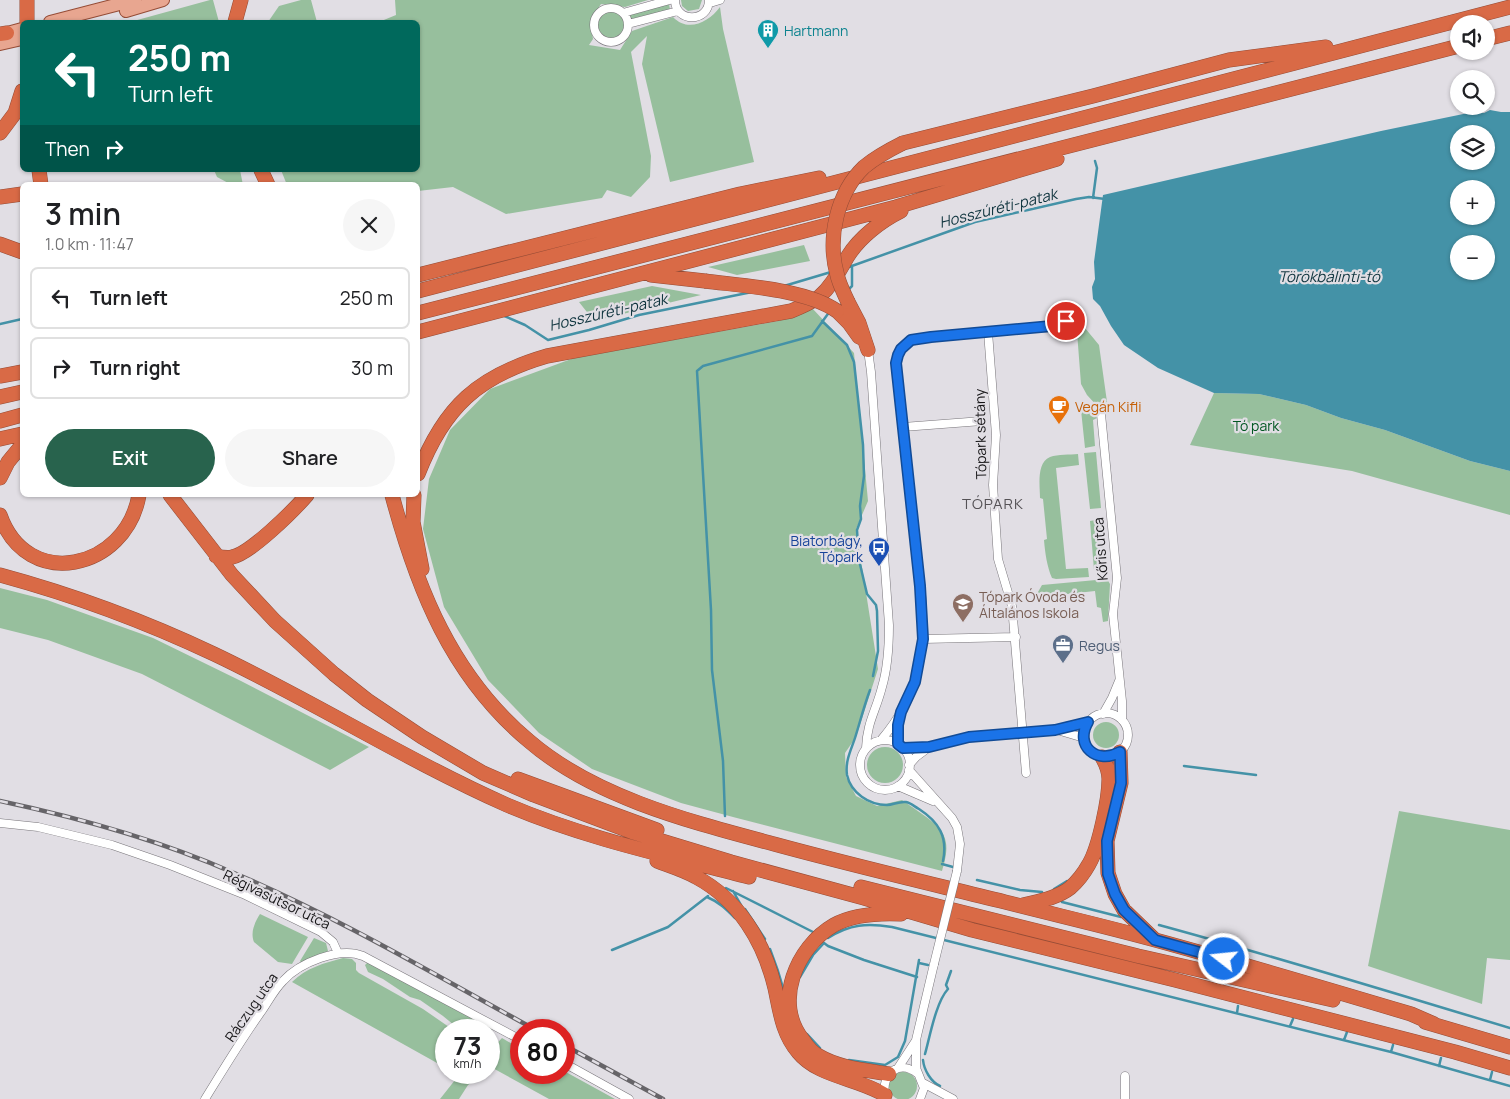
<!DOCTYPE html>
<html lang="en">
<head>
<meta charset="utf-8">
<style>
	body { margin:0; font-family:Manrope,sans-serif; background:#f6f6f6; color:#202124; height:100vh; display:flex; flex-direction:column; font-size:19px; white-space:nowrap }
	* { box-sizing:border-box; margin:0 }
	p { font-size:16px; color:#757577 }
	.icon { flex:none; width:28px; height:28px; fill:none; stroke:currentColor; stroke-width:2; stroke-linecap:round; stroke-linejoin:round }
	.map { position:relative; flex:1; overflow:hidden }
	.drawer { position:absolute; left:20px; top:182px; width:400px; height:315px; display:flex; flex-direction:column; background:#fff; border-radius:8px; box-shadow:0 1px 4px #0004 }
	.drawer>* { flex:none }
	.banner { position:absolute; left:20px; top:20px; width:400px; height:152px; border-radius:8px; box-shadow:0 1px 4px #0004; background:#00695c; color:#fff; overflow:hidden }
	.fabs { position:absolute; left:1450px; top:15px; display:grid; gap:10px }
	.fabs a { display:grid; place-items:center; width:45px; height:45px; border-radius:50%; background:#fff; box-shadow:0 1px 4px #0004; font-size:25px }
	.speed { position:absolute; left:435px; top:1019px; display:flex; gap:10px; font-size:25px; font-weight:700; text-align:center }
	.speed>* { display:grid; place-content:center; width:65px; height:65px; border-radius:50%; background:#fff; box-shadow:0 1px 4px #0004; line-height:1 }
	.speed small { font-size:12px; font-weight:400 }
	.speed .limit { border:8px solid #d22; background:#fff; color:#111 }
	.pin { position:absolute; display:grid; place-items:center; width:42px; height:42px; color:#fff; margin:-21px; border:2px solid #fff; border-radius:50%; box-shadow:0 1px 5px #0007 }
	.me { position:absolute; width:55px; margin:-28px; rotate:286deg; stroke-linejoin:round; filter:drop-shadow(0 0 4px #0008) }
	.turn { display:flex; align-items:center; gap:18px; height:105px; padding:0 25px; font-size:22px }
	.turn .icon { width:65px; height:65px; stroke-width:2.5 }
	.turn b { display:block; font-size:35px; line-height:42px }
	.then { display:flex; align-items:center; height:48px; padding:0 25px; background:#0003; gap:10px; font-size:19px }
	.round { display:grid; place-items:center; flex:none; width:52px; height:52px; border-radius:26px; background:#f6f6f6 }
	.head { display:flex; align-items:center; justify-content:space-between; height:85px; padding:0 25px }
	h1 { font-size:30px; font-weight:600; line-height:38px }
	.cta { display:flex; gap:10px; margin-top:auto; padding:10px 25px }
	.cta a { flex:1; height:58px; border-radius:30px; background:#28634d; color:#fff; font-size:20px; font-weight:600; line-height:58px; text-align:center }
	.cta a+a { background:#f6f6f6; color:#202124 }
	ul { padding:0; list-style:none }
	li { display:flex; align-items:center; gap:15px; height:62px; margin:0 10px 8px; padding:0 15px; border:2px solid #e0e0e0; border-radius:8px }
	li div { flex:1 }
	li b { display:block; font-size:19px }
	li em { font-style:normal }
	.map>svg:first-child { display:block }
	.green { fill:#97bf9d }
	.water { fill:#4492a7; fill-rule:evenodd }
	.lines { fill:none; stroke-linecap:round; stroke-linejoin:round }
	.stream { stroke:#4492a7; stroke-width:2.5 }
	.street-casing { stroke:#78757a; stroke-width:9 }
	.primary-casing { stroke:#954c36; stroke-width:14 }
	.highway-casing { stroke:#954c36; stroke-width:15 }
	.street { stroke:#fff; stroke-width:8 }
	.primary { stroke:#e8a690; stroke-width:12 }
	.highway { stroke:#d96a46; stroke-width:14 }
	.rail-casing { stroke:#666468; stroke-width:4.5 }
	.rail { stroke:#e1dee4; stroke-width:2.5; stroke-dasharray:8; stroke-linecap:butt }
	.street-bridge-casing { stroke:#78757a; stroke-width:9; stroke-linecap:butt }
	.highway-bridge-casing { stroke:#954c36; stroke-width:15; stroke-linecap:butt }
	.street-bridge { stroke:#fff; stroke-width:8 }
	.highway-bridge { stroke:#d96a46; stroke-width:14 }
	.route-casing { stroke:#114b97; stroke-width:12 }
	.route { stroke:#1a73e8; stroke-width:9 }
	.labels { text-anchor:middle; dominant-baseline:central; stroke-width:4.5; stroke-linejoin:round; paint-order:stroke }
	.culture-label { font-size:14px; fill:#0d838f; stroke:#e1dee4; text-anchor:start }
	.food-label { font-size:14px; fill:#c56008; stroke:#e1dee4; text-anchor:start }
	.park-label { font-size:14px; fill:#015722; stroke:#e1dee4 }
	.street-label { font-size:14px; fill:#161517; stroke:#e1dee4 }
	.transit-label { font-size:14px; fill:#164399; stroke:#e1dee4; text-anchor:end }
	.education-label { font-size:14px; fill:#785e54; stroke:#e1dee4; text-anchor:start }
	.service-label { font-size:14px; fill:#4e5e75; stroke:#e1dee4; text-anchor:start }
	.water-label { font-size:15px; font-style:italic; fill:#0f343e; stroke:#e1dee4 }
	.neighbourhood-label { font-size:15px; letter-spacing:1px; fill:#555256; stroke:#e1dee4 }
</style>
</head>
<body>
<div class="map">
<svg width="1510" height="1099" viewBox="0 0 1510 1099">
	<rect width="100%" height="100%" fill="#e1dee4"/>
	<path class="green" d="M210,0H213L219,22H130Z
		M301,0H311L317,22H268L279,6Z
		M395,0H648L625,7L601,4L590,21L593,39L589,45L620,50L632,31L673,17C688,33 709,22 720,7L723,29L754,162L670,182L642,64L647,36L631,52L651,156L650,177L631,197L607,190L602,198L506,214L453,187L418,191V185H287L281,170H418V22H379L396,15Z
		M681,0H702L699,9L688,11L682,6Z
		M669,4L670,10L631,19L630,14Z
		M597 25a14 14 0 1 1 28 0a14 14 0 1 1-28 0Z
		M214,170H240L243,185H232L217,177Z
		M804,245L810,261L737,275L708,267Z
		M652,286L701,295L594,321L579,302Z
		M812,308L854,353L868,501L856,529L878,669L856,737L845,753L846,777L856,796L877,806L902,800C914,809 939,823 944,836C949,847 945,861 942,871L733,817L681,803L592,769L539,733L488,680L444,607L423,529L429,479L450,430L490,389L574,358L778,321Z
		M1080,328H1085L1099,345L1108,409L1099,408L1087,395L1081,384L1077,332Z
		M1214,393L1259,394L1306,405L1341,418L1385,430L1470,461L1510,471V515L1352,471L1190,445Z
		M1081,410H1086L1097,418L1093,420L1095,446L1085,448Z
		M1096,452L1101,508L1090,509L1084,453Z
		M1078,454L1079,465L1056,468L1066,569L1088,568L1089,577L1056,579L1052,578C1047,567 1045,552 1044,540L1047,539L1043,499L1040,498C1040,486 1036,463 1050,457C1058,454 1070,455 1078,454Z
		M1102,519L1106,569L1094,570L1090,521Z
		M1107,579L1110,584L1108,621L1103,622L1101,608L1097,607L1095,591L1040,597L1038,592L1042,585Z
		M0,588L47,600L153,638L241,681L369,747L330,770L142,674L48,640L0,628Z
		M1093 735a13 13 0 1 1 26 0a13 13 0 1 1-26 0Z
		M867 765a18 18 0 1 1 36 0a18 18 0 1 1-36 0Z
		M1399,811L1510,830V960L1487,958L1482,1004L1368,966Z
		M260,914L308,937L292,964L278,962L254,942C250,932 255,922 260,914Z
		M314,938L326,943L328,951L302,964L300,961Z
		M343,958L352,959L356,963V970L359,973L423,1009L449,1027L452,1030H446V1068L292,982C306,968 324,963 343,958Z
		M368,962L491,1028L492,1031L491,1038L489,1039V1030H460L443,1016L420,1000L410,997L383,979L368,972L365,965Z
		M502,1038L521,1049V1072L564,1071L615,1099H549L489,1066V1052Z
		M889 1086a14 14 0 1 1 28 0a14 14 0 1 1-28 0Z
		M454,1073H484L468,1085L459,1099H440L459,1075Z"/>
	<path class="water" d="M1490,110L1501,112H1510V471L1470,461L1385,430L1341,418L1306,405L1259,394L1214,393L1158,368L1124,345L1111,326L1100,306L1093,299L1092,287L1095,279L1094,262L1103,195L1381,131L1473,112L1484,113ZM1459,134H1486V161H1459ZM1459,189H1486V216H1459ZM1459,244H1486V271H1459Z"/>
	<g class="lines">
		<path class="stream" d="M1093,198L1097,168L1095,161
			M849,267L975,222L1076,199L1089,197L1105,199
			M784,286L831,272
			M848,290L852,286V266
			M502,315L525,325L548,340L589,330L639,315L752,292
			M822,321L847,345L854,362L863,445L864,476L860,506L861,519L857,530L858,545
			M0,324L22,319
			M859,560L867,594L876,605L877,611L878,651L873,676
			M870,690C864,706 860,722 855,738C851,750 845,761 847,775C851,793 869,805 887,805C893,805 899,801 906,802C911,803 915,807 919,809C939,822 948,837 943,861
			M1184,766L1256,775
			M725,816L723,761L712,670L711,610L697,371L703,366L812,336L830,311
			M942,864L953,867
			M977,880L1020,890L1042,892
			M726,888L815,933
			M1054,889L1067,881
			M733,891L741,905
			M707,897C719,902 726,909 735,918
			M1062,902L1121,917
			M745,909L765,939
			M1159,925C1277,957 1393,993 1510,1028
			M828,938C850,924 867,923 892,927L1391,1052L1510,1086
			M770,949L778,971L784,991
			M612,950L668,927L708,896
			M919,963L928,965
			M800,977L813,955L824,943L828,946L864,960L917,977
			M1237,1013L1238,1006
			M1290,1026L1293,1019
			M807,1034L820,1048
			M1344,1040L1347,1032
			M1391,1052L1393,1045
			M925,1054C930,1036 936,1002 948,989L946,985L951,971
			M849,1060L885,1065L898,1057L905,1041L919,960
			M923,1060C924,1070 931,1082 940,1086
			M1439,1066L1441,1058
			M1490,1080L1492,1072"/>
		<g class="street-casing">
			<path id="street" d="M675,0C675,23 709,23 709,0
				M710,3L720,0
				M594 25a17 17 0 1 1 34 0a17 17 0 1 1-34 0Z
				M623,13L670,0
				M628,24L678,11
				M988,332L996,435L993,485L998,559L1012,606L1026,773
				M1101,414L1117,578L1113,614L1122,701V720
				M903,427L982,421
				M923,639L1016,637
				M1084 735a22 22 0 1 1 44 0a22 22 0 1 1-44 0Z
				M1103,714L1112,698L1119,681
				M1057,730L1084,738
				M881,740C898,720 912,696 918,670C929,623 918,563 912,515C906,464 901,414 896,363L898,355L901,349L911,340L931,337L1052,326L1066,321
				M860 765a25 25 0 1 1 50 0a25 25 0 1 1-50 0Z
				M899,744L898,725L900,717
				M866,748C867,722 876,711 882,687C888,667 889,646 889,625L871,372L868,350
				M903,748L929,747L969,737L1055,730L1088,722
				M909,765L916,757L928,748
				M909,770L952,818L957,827L960,844L957,871
				M898,786L933,801
				M0,823L38,827L112,845L170,865L243,894L321,932L333,942L338,953
				M564,1063L629,1099
				M898,1068L915,1042
				M923,1083L953,1099
				M885,1095C881,1073 900,1059 918,1074
				M205,1099C223,1070 241,1040 261,1012C268,1002 274,990 283,981C299,963 340,946 363,956L521,1040
				M920,1099L924,1088L916,1068V1040L934,964
				M1125,1099V1076"/>
		</g>
		<g class="primary-casing">
			<path id="primary" d="M126,11L163,0
				M50,22L135,0
				M0,35L22,29
				M0,44L22,39"/>
		</g>
		<g class="highway-casing">
			<path id="highway" d="M27,0V22
				M235,22L241,0
				M0,34L7,33
				M1486,39L1510,33
				M0,133L15,113L22,91
				M903,143L1093,96L1229,60L1326,47
				M39,170L41,185
				M261,170L268,185
				M0,197L22,194
				M0,244L22,252
				M418,275L740,194L819,178
				M651,275L705,281
				M418,291L1510,7
				M848,302L859,323L868,350
				M837,311L849,323L859,337
				M418,313L1459,46
				M418,332L896,207L1057,159
				M0,376L22,372
				M0,397L22,392
				M0,421L22,415
				M0,439L22,434
				M418,474C444,407 478,376 547,356L791,311C801,307 810,303 819,297C832,286 839,271 848,256C860,237 881,221 901,211
				M0,478L8,462L22,445
				M170,495L232,575L275,621L334,674L367,700L422,737L483,773L534,795L632,832L731,862L864,898L972,930L1175,980L1455,1052L1510,1068
				M392,495C417,589 452,677 529,741C595,798 692,822 774,844C851,865 928,883 1005,902C1056,915 1108,927 1159,941C1243,964 1327,989 1411,1014L1434,1024
				M414,495L413,522L422,569
				M0,515C27,592 126,570 139,495
				M216,556C221,557 227,558 232,557C250,554 294,510 307,495
				M0,575C74,595 144,621 214,654C313,701 406,760 507,805C584,838 668,856 749,877
				M1120,752L1121,783L1107,841L1108,873L1115,894L1124,910L1154,939
				M518,779L657,830
				M657,861C670,866 684,870 696,877C739,900 764,942 775,988C780,1011 782,1033 798,1052C818,1077 858,1078 885,1095
				M861,887L1138,956L1333,1000
				M1023,905C1039,901 1057,898 1070,888C1078,881 1084,873 1089,864C1099,847 1109,799 1109,779C1109,771 1106,764 1102,757
				M1425,1022L1510,1047
				M889,1074C866,1070 839,1068 819,1056C812,1053 807,1046 803,1040C773,1003 796,947 834,925C854,914 879,913 901,914"/>
		</g>
		<use href="#street" class="street"/>
		<use href="#primary" class="primary"/>
		<use href="#highway" class="highway"/>
		<g class="rail-casing">
			<path id="rail" d="M0,801C80,818 159,840 234,873C338,917 437,976 536,1030
				M564,1045L663,1099"/>
		</g>
		<use href="#rail" class="rail"/>
		<g class="street-bridge-casing">
			<path id="street-bridge" d="M934,964L957,871"/>
		</g>
		<g class="highway-bridge-casing">
			<path id="highway-bridge" d="M705,281C744,286 805,289 837,311
				M848,302C844,293 839,284 837,274C827,238 837,193 864,167C876,157 889,150 903,143"/>
		</g>
		<use href="#street-bridge" class="street-bridge"/>
		<use href="#highway-bridge" class="highway-bridge"/>
	</g>
	<g class="lines">
		<g class="route-casing">
			<path id="route" d="M1066,321L1052,326L931,337L911,340L901,349L898,355L896,363L920,586L923,639L915,682L901,712L898,725V744L903,748L929,747L969,737L1055,730L1088,722C1074,746 1097,765 1120,752L1121,783L1107,841L1108,874L1115,894L1124,910L1155,940L1224,959"/>
		</g>
		<use href="#route" class="route"/>
	</g>
	<defs>
		<g id="building-pin" transform="scale(1.125)"><path d="M0 17L-7.5 6A9.5 9.5 0 1 1 7.5 6Z" fill="#0f9aa8" stroke="#e1dee4"/><path d="M-4-6H4V6H1V3H-1V6H-4ZM-2.5-4.3h1.7v1.8h-1.7ZM.8-4.3h1.7v1.8H.8ZM-2.5-1h1.7V.8h-1.7ZM.8-1h1.7V.8H.8Z" fill="#fff"/></g>
		<g id="cafe-pin" transform="scale(1.125)"><path d="M0 17L-7.5 6A9.5 9.5 0 1 1 7.5 6Z" fill="#e8710a" stroke="#e1dee4"/><path d="M-5.5-4.5H6V0H3Q3 3.5 0 3.5H-2.5Q-5.5 3.5-5.5 0ZM3-3.2v2h1.7v-2ZM-6 4.5H4V6H-6Z" fill="#fff"/></g>
		<g id="bus-pin" transform="scale(1.125)"><path d="M0 17L-7.5 6A9.5 9.5 0 1 1 7.5 6Z" fill="#1a4fb4" stroke="#e1dee4"/><path d="M-5-6H5V4H4V6H2V4H-2V6H-4V4H-5ZM-3.5-4V0h7V-4ZM-3.5 1.2v1.5H-2V1.2ZM2 1.2v1.5H3.5V1.2Z" fill="#fff"/></g>
		<g id="school-pin" transform="scale(1.125)"><path d="M0 17L-7.5 6A9.5 9.5 0 1 1 7.5 6Z" fill="#8d6e63" stroke="#e1dee4"/><path d="M0-5L7-2L0 1L-7-2ZM-4 1L0 2.5L4 1V4Q0 6-4 4Z" fill="#fff"/></g>
		<g id="office-pin" transform="scale(1.125)"><path d="M0 17L-7.5 6A9.5 9.5 0 1 1 7.5 6Z" fill="#5c6f8a" stroke="#e1dee4"/><path d="M-6-3h4V-5.5h4V-3h4V5H-6ZM-1-4.5V-3h2v-1.5ZM-6 0V1H6V0Z" fill="#fff"/></g>
	</defs>
	<g fill-rule="evenodd">
		<use href="#building-pin" x="768" y="30"/>
		<use href="#cafe-pin" x="1059" y="406"/>
		<use href="#bus-pin" x="879" y="548"/>
		<use href="#school-pin" x="963" y="604"/>
		<use href="#office-pin" x="1063" y="645"/>
	</g>
	<g class="labels">
		<g class="culture-label">
			<text x="784" y="30">Hartmann</text>
		</g>
		<g class="food-label">
			<text x="1075" y="406">Vegán Kifli</text>
		</g>
		<g class="park-label">
			<text x="1256" y="425">Tó park</text>
		</g>
		<g class="street-label">
			<text transform="translate(980 434) rotate(-91)">Tópark sétány</text>
			<text transform="translate(1100 549) rotate(-94)">Kőris utca</text>
			<text transform="translate(277 899) rotate(26)">Régivasútsor utca</text>
			<text transform="translate(251 1007) rotate(-55)">Ráczug utca</text>
		</g>
		<g class="transit-label">
			<text x="863" y="540">Biatorbágy,<tspan x="863" dy="16">Tópark</tspan></text>
		</g>
		<g class="education-label">
			<text x="979" y="596">Tópark Óvoda és<tspan x="979" dy="16">Általános Iskola</tspan></text>
		</g>
		<g class="service-label">
			<text x="1079" y="645">Regus</text>
		</g>
		<g class="water-label">
			<text transform="translate(998 208) rotate(-14)">Hosszúréti-patak</text>
			<text x="1329" y="276">Törökbálinti-tó</text>
			<text transform="translate(608 312) rotate(-13)">Hosszúréti-patak</text>
		</g>
		<g class="neighbourhood-label">
			<text x="993" y="503">TÓPARK</text>
		</g>
	</g>
</svg>
<div class="fabs">
<a><svg class="icon" aria-label="sound" viewBox="0 0 24 24"><path d="M4 9h4l5-4v14l-5-4H4zM17 9q2 3 0 6"/></svg></a>
<a><svg class="icon" aria-label="search" viewBox="0 0 24 24"><circle cx="10" cy="10" r="6"/><path d="M15 15l6 6"/></svg></a>
<a><svg class="icon" aria-label="layers" viewBox="0 0 24 24"><path d="M12 4l9 5-9 5-9-5zM3 14l9 5 9-5"/></svg></a>
<a>+</a>
<a>−</a>
</div>
<div class="speed"><div>73<small>km/h</small></div><div class="limit">80</div></div>
<div class="pin" style="left:1066px;top:321px;background:#d93025"><svg class="icon" aria-label="arrive" viewBox="0 0 24 24"><path d="M6 21V4h12l-3 4 3 4H6"/></svg></div>
<svg class="me" style="left:1224px;top:959px" viewBox="-20 -20 40 40"><circle r="17" fill="#1a73e8" stroke="#fff" stroke-width="3"/><path d="M0-11L8 9 0 5-8 9z" fill="#fff"/></svg>
<div class="banner">
<div class="turn"><svg class="icon" aria-label="left" viewBox="0 0 24 24"><path d="M17 20v-9H6M10 6l-5 5 5 5"/></svg><div><b>250 m</b>Turn left</div></div>
<div class="then">Then<svg class="icon" aria-label="right" viewBox="0 0 24 24"><path d="M7 20v-9h11M14 6l5 5-5 5"/></svg></div>
</div>
<section class="drawer">
<div class="head"><div><h1>3 min</h1><p>1.0 km · 11:47</p></div><a class="round"><svg class="icon" aria-label="close" viewBox="0 0 24 24"><path d="M6 6l12 12M18 6L6 18"/></svg></a></div>
<ul>
<li><svg class="icon" aria-label="left" viewBox="0 0 24 24"><path d="M17 20v-9H6M10 6l-5 5 5 5"/></svg><div><b>Turn left</b></div><em>250 m</em></li>
<li><svg class="icon" aria-label="right" viewBox="0 0 24 24"><path d="M7 20v-9h11M14 6l5 5-5 5"/></svg><div><b>Turn right</b></div><em>30 m</em></li>
</ul>
<div class="cta"><a>Exit</a><a>Share</a></div>
</section>
</div>
</body>
</html>
